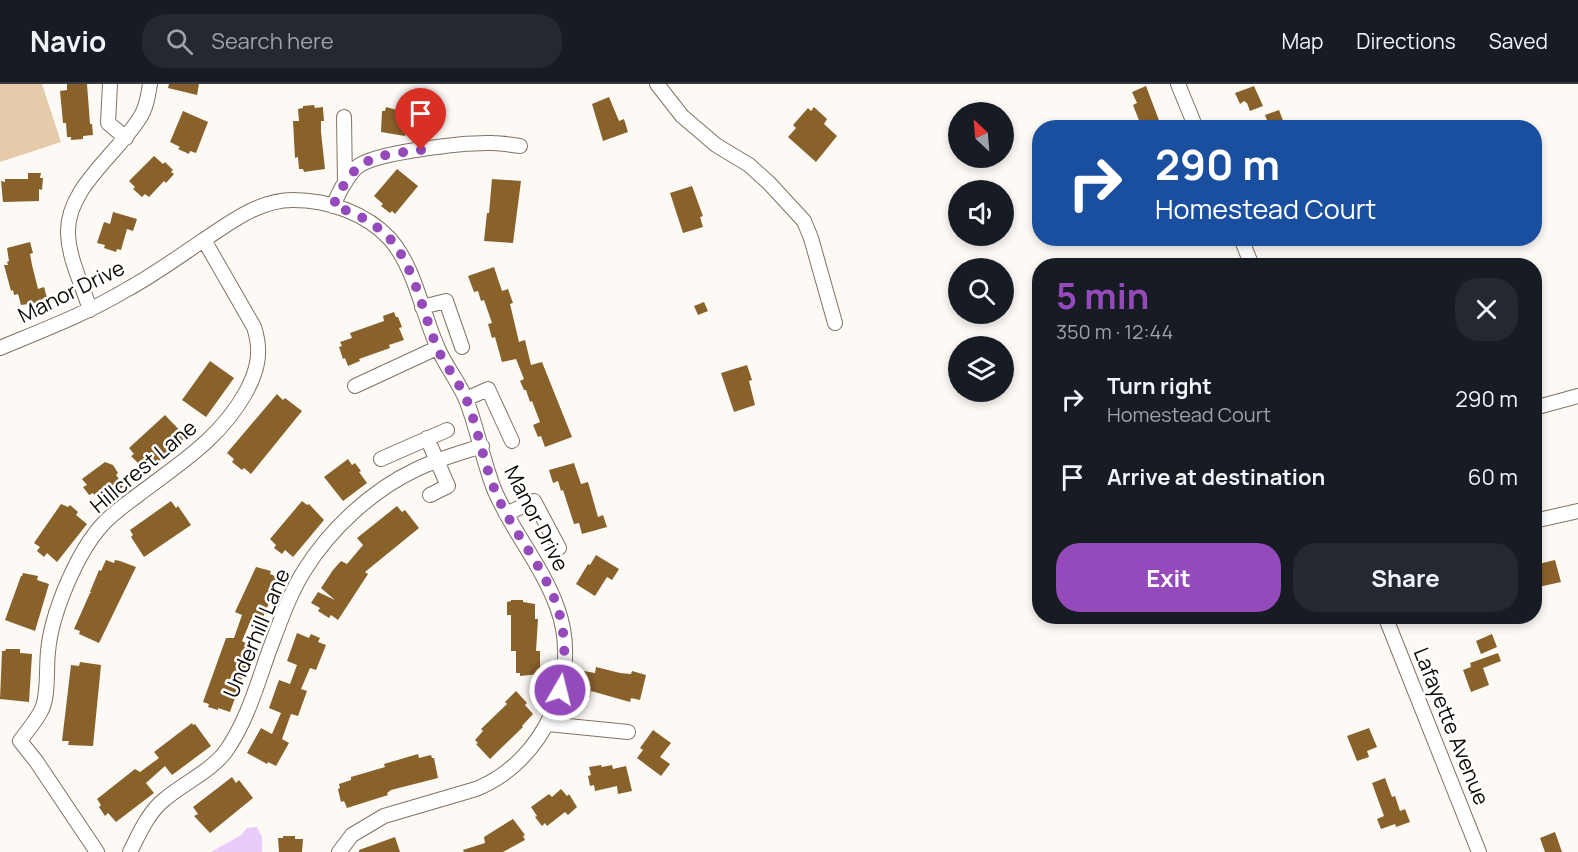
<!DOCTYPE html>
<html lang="en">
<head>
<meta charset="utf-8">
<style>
	body { margin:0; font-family:Manrope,sans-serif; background:#242831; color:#f1f3f6; height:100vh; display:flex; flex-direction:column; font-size:22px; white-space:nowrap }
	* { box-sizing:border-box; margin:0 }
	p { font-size:20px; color:#9ea1a6 }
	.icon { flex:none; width:33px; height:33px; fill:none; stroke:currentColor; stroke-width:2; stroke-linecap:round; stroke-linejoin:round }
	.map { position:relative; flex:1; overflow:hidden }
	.side { position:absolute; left:1032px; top:174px; width:510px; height:366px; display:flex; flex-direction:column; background:#171b24; border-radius:24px; box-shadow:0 3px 9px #0003 }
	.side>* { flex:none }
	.hud { position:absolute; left:1032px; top:36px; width:510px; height:126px; border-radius:24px; box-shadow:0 3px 9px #0003; background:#1a4fa0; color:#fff; overflow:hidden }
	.needle { width:39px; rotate:334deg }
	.tools { position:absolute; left:948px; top:18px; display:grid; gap:12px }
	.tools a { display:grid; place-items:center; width:66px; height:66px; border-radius:50%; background:#171b24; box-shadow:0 3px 9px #0003; font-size:30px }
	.pin { position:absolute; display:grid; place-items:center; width:51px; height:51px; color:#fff; margin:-62px -26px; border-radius:50% 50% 50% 0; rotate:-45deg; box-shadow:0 0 6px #0007 }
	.pin .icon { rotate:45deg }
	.me { position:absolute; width:66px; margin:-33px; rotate:8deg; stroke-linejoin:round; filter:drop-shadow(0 0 4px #0008) }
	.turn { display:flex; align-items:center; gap:21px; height:126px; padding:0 24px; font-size:27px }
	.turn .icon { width:78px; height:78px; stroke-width:2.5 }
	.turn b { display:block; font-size:42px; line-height:51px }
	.round { display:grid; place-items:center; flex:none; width:63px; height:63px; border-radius:24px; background:#242831 }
	.head { display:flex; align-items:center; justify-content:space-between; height:102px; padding:0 24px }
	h1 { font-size:36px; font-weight:700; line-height:45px; color:#954abc }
	.cta { display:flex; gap:12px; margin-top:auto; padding:12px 24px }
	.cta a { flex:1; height:69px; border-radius:24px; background:#954abc; color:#fff; font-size:24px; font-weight:700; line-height:69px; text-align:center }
	.cta a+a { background:#242831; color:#f1f3f6 }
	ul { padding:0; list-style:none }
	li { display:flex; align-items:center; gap:18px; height:78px; padding:0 24px }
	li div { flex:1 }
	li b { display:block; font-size:22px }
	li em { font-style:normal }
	header { display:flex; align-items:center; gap:36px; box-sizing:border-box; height:84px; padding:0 30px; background:#171b24; border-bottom:2px solid #363941 }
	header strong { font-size:28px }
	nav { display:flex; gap:33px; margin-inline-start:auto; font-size:21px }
	.search { width:420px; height:54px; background:#242831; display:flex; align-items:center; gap:15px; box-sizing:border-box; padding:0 21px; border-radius:24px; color:#9ea1a6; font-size:22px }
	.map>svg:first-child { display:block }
	.green { fill:#e6cbaa }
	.water { fill:#e9ccfb }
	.building { fill:#89612a }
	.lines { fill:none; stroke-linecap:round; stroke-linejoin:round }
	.minor-casing { stroke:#817363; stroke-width:16 }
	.minor { stroke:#fff; stroke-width:14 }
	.route { stroke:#954abc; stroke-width:10; stroke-dasharray:0 18 }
	.labels { text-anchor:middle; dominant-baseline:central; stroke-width:5; stroke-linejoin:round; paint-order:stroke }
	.street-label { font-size:21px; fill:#0f0a05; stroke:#fff }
</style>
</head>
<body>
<header>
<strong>Navio</strong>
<div class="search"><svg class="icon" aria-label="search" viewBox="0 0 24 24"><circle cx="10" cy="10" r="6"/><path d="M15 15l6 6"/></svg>Search here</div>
<nav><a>Map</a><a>Directions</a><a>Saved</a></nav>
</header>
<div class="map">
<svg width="1578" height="768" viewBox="0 0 1578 768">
	<rect width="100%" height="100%" fill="#fdfaf6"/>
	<path class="green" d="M0,0H42L61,58L0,78Z"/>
	<path class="water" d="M257,743L262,753V768H211L241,751L247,744Z"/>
	<path class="building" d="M67,0H87L90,40H92L93,51L83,52V55L71,56V53H67L66,39H63L60,7L67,6Z
		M169,0H199L197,11L168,4Z
		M1146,2L1160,39L1142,44L1133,21L1137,19L1132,8Z
		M1254,2L1263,22L1250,27L1247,19L1244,17L1240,20L1235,9Z
		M609,13L619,37L624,35L628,48L603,57L592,20Z
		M314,21L315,24L323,23V25L324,37H321V48L325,85L304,88L303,85H299L298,73L295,74L293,37H299L298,25L303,24V22Z
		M398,22L410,24L409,29H412L405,52L381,48L382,27H385L386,23L397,26Z
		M814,23L827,35L824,40L837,52L816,78L788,53L796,44L793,41L808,24L811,27Z
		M1279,26L1284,39L1270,44L1265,31Z
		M183,27L208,38L196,69L190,67L189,70L178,65L180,63L170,58Z
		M154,72L163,80L165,78L173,86L171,88L174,90L166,99L164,97L149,113L145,110L142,113L133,105L135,103L129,97Z
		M397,85L418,102L395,130L392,127L390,129L381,122L383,120L374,112Z
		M28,89H41L40,94H43L42,106L39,105V117L3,118L1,97L5,98V95H28Z
		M492,95L521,97L513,159L484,157L487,129H489Z
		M692,102L703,132L700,133L703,143L683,149L670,109Z
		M113,128L137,135L133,147L127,145L121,166L117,165L116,168L104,164L105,161L97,159L104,138L110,140Z
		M30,158L33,169L30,170L32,181L38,205L44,203L47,214L42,215L43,218L21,221L18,210L14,211L13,206L11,207L4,181H8L7,178L9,177L7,164Z
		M494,183L502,207L508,205L513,219L510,220L519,258L525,256L531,281L542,278L572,353L545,363L541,352L538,353L533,341L540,338L532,317L530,318L526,306H524L520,297L524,295L516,275L502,278L495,253L492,254L488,240L492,239L484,216L481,217L478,207L474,208L468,192Z
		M704,218L708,227L698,231L694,222Z
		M394,228L396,233H398L402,243L399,244L404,256L389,261L390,264L359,275L360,277L348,282L345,274L343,275L339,263L342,262L340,258L352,254L350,249L384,237L383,232Z
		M210,277L234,294L206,333L182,316Z
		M747,281L752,296L749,297L755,321L734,328L721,289Z
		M277,310L283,316L285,314L302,327L251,390L244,384L242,386L232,378L234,375L227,369Z
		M165,331L186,353L149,386L141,377L138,379L131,372L134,370L129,364Z
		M348,375L352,381L355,379L361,387L359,388L367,399L343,417L324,393Z
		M105,378L113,381L118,389L116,391L124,402L101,419L93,409L89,411L83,403L87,401L82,395Z
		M574,379L581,400L588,398L598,433L603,431L607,443L582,450L579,439L574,440L563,406L561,407L558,397L553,399L549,386Z
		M171,417L176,424L178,422L191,441L144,473L131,453L133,451L130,446Z
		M302,417L307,421L309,420L324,436L293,473L285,466L282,470L274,464L276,461L270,455Z
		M61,420L68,423L70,421L78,428L76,431L87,440L57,478L47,469L44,473L37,467L40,463L34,459Z
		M397,422L402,428L405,426L419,444L365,488L368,490L338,536L331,531L329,534L318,527L320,524L311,519L318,508L335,516L321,504L333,486L341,477L347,480L363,461L357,454Z
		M596,471L619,485L612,496L607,493L595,512L576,500L588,480L590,481Z
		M106,476L114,479L115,476L120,477L136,483L99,559L79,550L80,547L74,545L90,509H92L90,508L99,486L101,487Z
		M1555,476L1561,498L1534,504V481Z
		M256,483L271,487L270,490L280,494L260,540L251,536L242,557L253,563L230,628L218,624V626L208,623L209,620L203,618L226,554H234L242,531L235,528Z
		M23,489L38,492L37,496L49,500L35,547L5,536L21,492H22Z
		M511,516H523V518L535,520V535H538L536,567H540V590L520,592V589H516V567H511V531H507V518L511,517Z
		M297,549L309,554L311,550L320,554L318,558L326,561L316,586L310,584L301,605L307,607L298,632L291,630L282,655L289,659L276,682L268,678L267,680L247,669L261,644L272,650L281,629L269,624L279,596L290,600L297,581L287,577Z
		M1492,550L1497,563L1481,570L1476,557Z
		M6,565H20V569L32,570L29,618L0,615L2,567H5Z
		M1498,569L1501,577L1483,584L1489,601L1471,608L1463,586L1471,583L1470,579Z
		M80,578L101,581L93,662L68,661L69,657H62L71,581L79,582Z
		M596,583L620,589L631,590L632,587L646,591L640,616L631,614L630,618L591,607L590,613L579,610L584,587L595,589Z
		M516,607L527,619L525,621L533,630L522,642L523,643L490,675L476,660L478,659L475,656L483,647L481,645L507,620L505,618Z
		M192,639L193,641L195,640L211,662L172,691L165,682L146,699L154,709L116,738L108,729L105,732L99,723L101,721L97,715L135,685L140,688L159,674L154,668Z
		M1369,644L1377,663L1367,667L1369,673L1357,677L1347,652Z
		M653,646L671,659L660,673L670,680L661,692L637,674L643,666L640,664Z
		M418,670L419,674L431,671L432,674H434L438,694L391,706L387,709L388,711L347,724L344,717L341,718L338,705L340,704L339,700L351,696V693L385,683L384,680Z
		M601,681L602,683L612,681L613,685L626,682L632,707L618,710L617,702L595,707L594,701L590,702L588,692L591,691L589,683Z
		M232,693L236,699L239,696L253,714L210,749L194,732L198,730L193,723Z
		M1385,694L1392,713L1395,712L1400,727L1405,725L1410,738L1396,743L1395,740L1381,745L1377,735L1384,732L1372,699Z
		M561,705L567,712L569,710L577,723L568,731L565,728L547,742L545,739L542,742L535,733L537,732L531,723L549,710L552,713Z
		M513,735L525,751L523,752L525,756L503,768H464L463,766L485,759L484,753Z
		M1555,748L1562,768H1545L1540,754Z
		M283,752H295V755H303L302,768H279L278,754H283Z
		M395,753L400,768H359V766Z"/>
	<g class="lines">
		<g class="minor-casing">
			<path id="minor" d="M110,0L108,39L126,54
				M657,0L682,32L716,61L749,81L769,99L804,137L811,154L835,239
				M1178,0L1196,44
				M344,33L345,99
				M333,122C339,108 346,93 357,83C375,68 467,58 493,59C502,59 511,61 520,62
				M1241,154L1252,182
				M422,223L446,217L462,263
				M90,226C83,202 69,176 68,150C66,105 116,71 139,35C146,25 148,12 150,0
				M0,264C43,246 86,230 126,206C152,192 177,174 202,157C230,139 258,116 293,116C328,116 366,129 390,155C415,184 422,228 437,262C445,282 460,299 467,318C478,347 483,377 494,405C511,446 542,481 557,523C583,592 544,678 476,705L384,732L352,751L339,768
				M355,302L437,264
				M466,315L488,305L512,357
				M1534,324L1578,312
				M427,354L448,402L430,411
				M381,375L447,346
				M506,430L534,417L559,464
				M1534,437L1578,427
				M1385,532L1479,768
				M548,640L628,648
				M97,768L36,677L20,657C27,647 36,637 41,627C49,613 46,584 48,568C51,530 77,468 103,440C113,429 126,420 138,411C180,379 220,355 246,308C258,286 262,267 254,243L204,156
				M130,768C139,750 149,727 165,715C184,699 211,687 226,667C247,637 257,601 269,567C279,541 289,511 304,487C330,445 372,406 417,385C438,375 460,369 482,362"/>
		</g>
		<use href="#minor" class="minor"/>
	</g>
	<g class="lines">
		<path class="route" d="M421,66C371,72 355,73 333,122C354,128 376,139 391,156C414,183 423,228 436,261C444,281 459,297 467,317C478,345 483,376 494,404C510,446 544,481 558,525C566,551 566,580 560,606"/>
	</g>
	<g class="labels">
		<g class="street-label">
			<text transform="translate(71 207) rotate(-26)">Manor Drive</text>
			<text transform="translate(143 382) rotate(-40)">Hillcrest Lane</text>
			<text transform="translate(537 434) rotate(63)">Manor Drive</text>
			<text transform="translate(256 549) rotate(-67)">Underhill Lane</text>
			<text transform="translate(1452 642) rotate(68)">Lafayette Avenue</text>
		</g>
	</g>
</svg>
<div class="tools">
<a><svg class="needle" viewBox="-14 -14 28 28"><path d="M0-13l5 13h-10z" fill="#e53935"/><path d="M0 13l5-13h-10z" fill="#9ea1a6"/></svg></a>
<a><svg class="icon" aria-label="sound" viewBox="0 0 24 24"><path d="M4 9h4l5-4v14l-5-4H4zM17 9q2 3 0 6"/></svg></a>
<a><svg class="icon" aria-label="search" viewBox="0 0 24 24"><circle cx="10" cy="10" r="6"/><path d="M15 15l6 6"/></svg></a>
<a><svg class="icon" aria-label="layers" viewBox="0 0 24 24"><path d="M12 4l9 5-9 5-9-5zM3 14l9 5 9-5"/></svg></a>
</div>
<div class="pin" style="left:421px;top:66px;background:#d93025"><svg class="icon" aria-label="arrive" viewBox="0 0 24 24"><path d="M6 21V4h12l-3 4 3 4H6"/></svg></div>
<svg class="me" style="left:560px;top:606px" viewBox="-20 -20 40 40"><circle r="17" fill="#954abc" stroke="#fff" stroke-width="3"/><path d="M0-11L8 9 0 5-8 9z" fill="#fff"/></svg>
<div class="hud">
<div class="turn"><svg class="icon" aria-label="right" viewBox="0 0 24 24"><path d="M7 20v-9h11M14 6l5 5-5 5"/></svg><div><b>290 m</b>Homestead Court</div></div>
</div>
<section class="side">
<div class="head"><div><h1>5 min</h1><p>350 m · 12:44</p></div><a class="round"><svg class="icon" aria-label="close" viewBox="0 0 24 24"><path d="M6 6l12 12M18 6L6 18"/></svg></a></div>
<ul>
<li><svg class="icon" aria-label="right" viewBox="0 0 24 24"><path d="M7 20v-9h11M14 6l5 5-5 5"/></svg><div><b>Turn right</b><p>Homestead Court</p></div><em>290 m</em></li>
<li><svg class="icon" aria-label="arrive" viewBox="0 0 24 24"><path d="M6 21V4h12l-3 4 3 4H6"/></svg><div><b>Arrive at destination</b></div><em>60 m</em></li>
</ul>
<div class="cta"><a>Exit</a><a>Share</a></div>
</section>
</div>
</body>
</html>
